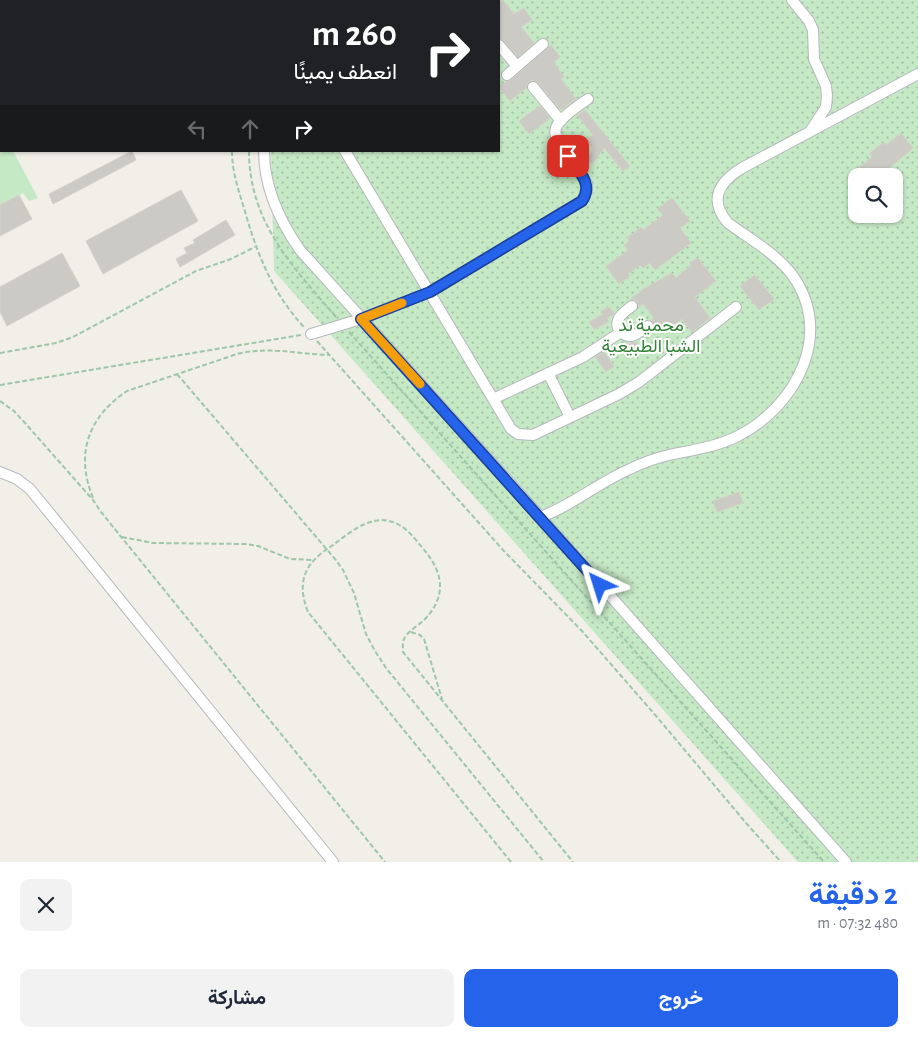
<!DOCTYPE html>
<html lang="ar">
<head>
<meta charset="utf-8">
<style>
	body { margin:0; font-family:"Alegreya Sans",Vazirmatn,sans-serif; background:#f2f2f3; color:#1f2937; direction:rtl; height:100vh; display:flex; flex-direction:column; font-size:19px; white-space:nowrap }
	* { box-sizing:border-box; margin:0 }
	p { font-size:16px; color:#747a83 }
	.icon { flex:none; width:28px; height:28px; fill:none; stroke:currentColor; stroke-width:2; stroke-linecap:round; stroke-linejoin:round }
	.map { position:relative; height:862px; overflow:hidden; direction:ltr }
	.sheet { display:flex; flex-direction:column; background:#fff; flex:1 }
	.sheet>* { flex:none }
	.guide { position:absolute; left:0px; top:0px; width:500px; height:152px; box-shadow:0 1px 4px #0004; direction:rtl; background:#202124; color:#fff; overflow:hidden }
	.buttons { position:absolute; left:848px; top:168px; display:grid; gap:10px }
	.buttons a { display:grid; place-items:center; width:55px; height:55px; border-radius:10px; background:#fff; box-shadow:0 1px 4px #0004; font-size:25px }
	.pin { position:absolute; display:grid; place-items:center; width:42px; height:42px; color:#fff; margin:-21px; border-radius:10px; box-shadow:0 2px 8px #0006 }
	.me { position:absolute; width:55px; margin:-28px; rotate:319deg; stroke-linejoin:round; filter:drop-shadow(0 0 4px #0008) }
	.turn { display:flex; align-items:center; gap:18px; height:105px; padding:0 20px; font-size:22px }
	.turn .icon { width:65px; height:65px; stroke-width:2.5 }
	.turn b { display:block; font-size:35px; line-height:42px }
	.lanes { display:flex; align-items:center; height:48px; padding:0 20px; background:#0003; justify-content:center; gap:25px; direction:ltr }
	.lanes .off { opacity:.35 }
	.round { display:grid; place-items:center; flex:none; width:52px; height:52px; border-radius:10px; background:#f2f2f3 }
	.overview { display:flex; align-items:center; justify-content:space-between; height:85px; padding:0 20px }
	h1 { font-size:30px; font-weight:700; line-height:38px; color:#2563eb }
	.cta { display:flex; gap:10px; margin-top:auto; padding:10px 20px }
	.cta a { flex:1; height:58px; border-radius:10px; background:#2563eb; color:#fff; font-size:20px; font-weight:700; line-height:58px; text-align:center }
	.cta a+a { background:#f2f2f3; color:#1f2937 }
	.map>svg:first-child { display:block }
	.grass { fill:#c5e8c5 }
	.park { fill:url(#park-dots); fill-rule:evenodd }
	.building { fill:#cccac5; stroke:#d6d1c6 }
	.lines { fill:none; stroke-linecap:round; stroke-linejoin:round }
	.minor-casing { stroke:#b5b8bc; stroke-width:12 }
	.path { stroke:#9cc7a9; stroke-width:2; stroke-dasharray:5 2.5; stroke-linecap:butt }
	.minor { stroke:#fff; stroke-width:10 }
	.route-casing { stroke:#184099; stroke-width:12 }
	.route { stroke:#2563eb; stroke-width:9 }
	.slow { stroke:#f59e0b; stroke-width:9 }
	.labels { text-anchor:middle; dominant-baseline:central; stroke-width:4; stroke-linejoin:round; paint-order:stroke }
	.park-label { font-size:18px; fill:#348238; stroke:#fff }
</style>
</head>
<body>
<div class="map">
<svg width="918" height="862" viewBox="0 0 918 862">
	<defs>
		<pattern id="park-dots" width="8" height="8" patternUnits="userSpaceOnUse" patternTransform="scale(1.25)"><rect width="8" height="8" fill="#c5e8c5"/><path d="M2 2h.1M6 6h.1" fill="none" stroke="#a3c0a4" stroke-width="1.8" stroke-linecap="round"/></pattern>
	</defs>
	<rect width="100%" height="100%" fill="#f1efe8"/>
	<path class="grass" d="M0,127L1,151H13L38,198L29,201L23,193L0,205Z"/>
	<path class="park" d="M267,0H918V862H798L274,271L271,151H499V1ZM856,176H894V214H856Z"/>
	<path class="building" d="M499,0H503L514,14L524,8L532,20L521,27L534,43L518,57L504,41L499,38Z
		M551,45L560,57L554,62L564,77L561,79L576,99L561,110L538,83L532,80L528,82L526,88L510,101L499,87L506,82L511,80Z
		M540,106L550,118L529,134L519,121Z
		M585,110L630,166L623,171L604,148L593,164L586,160L593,149L586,140L593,135L577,115Z
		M901,133L913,148L880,176H861L856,170L871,158L872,156L870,153L884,142L886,145Z
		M132,151L136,160L53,204L49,194Z
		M181,190L198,221L103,274L86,241Z
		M19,195L32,219L0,236V205Z
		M672,198L690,221L680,228L691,243L655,270L650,263L643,268L640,265L628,274L630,276L619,284L606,266L628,250L624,245L629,241L627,238L641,227L644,230L663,215L657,209Z
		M226,220L235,235L180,267L176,259L187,253L184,248L195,243L193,240Z
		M62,253L80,286L7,326L0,312V287Z
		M698,258L716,281L695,297L710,318L692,332L682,319L672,327L667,321L657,329L651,320L654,318L643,304L639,307L637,301L631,299L642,290L672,273L676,278L691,265L689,263Z
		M755,275L774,299L759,310L740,286Z
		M609,307L614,314L607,318L609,322L594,329L589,322L603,314L601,311Z
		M636,342L639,347L625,356L620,347L627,343L628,344Z
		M604,352L614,366L606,372L595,357Z
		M739,492L743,503L717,512L713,501Z"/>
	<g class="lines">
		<g class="minor-casing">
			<path id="minor" d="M213,0L215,1
				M227,0L229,1
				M462,0L463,1
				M792,0L809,21L813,30L814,59L826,86L827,96L826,107L811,130
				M294,1V0
				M315,1L316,0
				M382,1L384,0
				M499,45L517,66
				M507,75L543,44
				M533,87L561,121
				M264,151C264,188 279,220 300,250L528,503L846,862
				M345,151L511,429L518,434L533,435L619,394L639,382L736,307
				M632,306C627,310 620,314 618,320C615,328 623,337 631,336C637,335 643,329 648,326
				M311,334L361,319L430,292L582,201L587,190V184C579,168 546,141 558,124C565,114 578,106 588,99
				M548,373L570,417
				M493,399L583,357L621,332
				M0,472L17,479L30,489L333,862
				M540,517C572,506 599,482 630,469C642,463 656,458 669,455C693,450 716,447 738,436C797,406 836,331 790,272C773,252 749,238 728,223C708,200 719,182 742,168L918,74"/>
		</g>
		<path class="path" d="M255,1L256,0
			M279,1V0
			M232,151C232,171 238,189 244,208C256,251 272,293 304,327
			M249,151C249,222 293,267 336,317
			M349,332L824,862
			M317,341L503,550L582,631L657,717L746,823L781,862
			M0,353L56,343L73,337L196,271L231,259L255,247
			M177,374L335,559L343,570L354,593L366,634L375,651L386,668L544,862
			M0,385L301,335
			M0,401L14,411L25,423L93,500L101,512L385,862
			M93,498C75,454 88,417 127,391L237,354C270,346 295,354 329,355
			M122,537L153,543L245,544L258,546L290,559L314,560
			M411,632L420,635L424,639L442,699
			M511,862L308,612C302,597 300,582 308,568C314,558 324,551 333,545C353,530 376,510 401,526C411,532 418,543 425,551C444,574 446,597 425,619C419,625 410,630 405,637C402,642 403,646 403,652L573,862"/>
		<use href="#minor" class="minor"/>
	</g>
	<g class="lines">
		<g class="route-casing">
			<path id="route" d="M568,156C578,170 594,184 582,201L430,292L361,319L600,585"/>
		</g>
		<use href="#route" class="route"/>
		<path class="slow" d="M402,303L361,319L420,384"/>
	</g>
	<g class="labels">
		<g class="park-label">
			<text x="651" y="326">محمية ند<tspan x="651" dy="21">الشبا الطبيعية</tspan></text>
		</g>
	</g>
</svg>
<div class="buttons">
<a><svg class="icon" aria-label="search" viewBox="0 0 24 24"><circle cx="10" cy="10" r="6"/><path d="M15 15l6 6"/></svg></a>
</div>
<div class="pin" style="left:568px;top:156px;background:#d93025"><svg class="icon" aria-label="arrive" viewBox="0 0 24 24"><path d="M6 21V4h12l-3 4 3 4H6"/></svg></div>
<svg class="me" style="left:600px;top:585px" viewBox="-20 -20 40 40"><path d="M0-17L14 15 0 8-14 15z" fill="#2563eb" stroke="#fff" stroke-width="4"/></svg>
<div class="guide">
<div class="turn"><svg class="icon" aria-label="right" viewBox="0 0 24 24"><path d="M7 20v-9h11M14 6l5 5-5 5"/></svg><div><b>260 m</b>انعطف يمينًا</div></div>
<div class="lanes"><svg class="icon off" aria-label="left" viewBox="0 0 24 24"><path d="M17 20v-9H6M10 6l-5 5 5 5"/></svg><svg class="icon off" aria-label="ahead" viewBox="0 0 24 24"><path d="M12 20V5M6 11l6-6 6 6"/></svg><svg class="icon" aria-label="right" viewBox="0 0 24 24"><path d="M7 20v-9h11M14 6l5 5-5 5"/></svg></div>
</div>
</div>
<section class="sheet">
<div class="overview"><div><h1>2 دقيقة</h1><p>480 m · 07:32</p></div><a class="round"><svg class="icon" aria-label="close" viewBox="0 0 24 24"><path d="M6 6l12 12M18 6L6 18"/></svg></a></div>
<div class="cta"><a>خروج</a><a>مشاركة</a></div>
</section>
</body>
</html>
